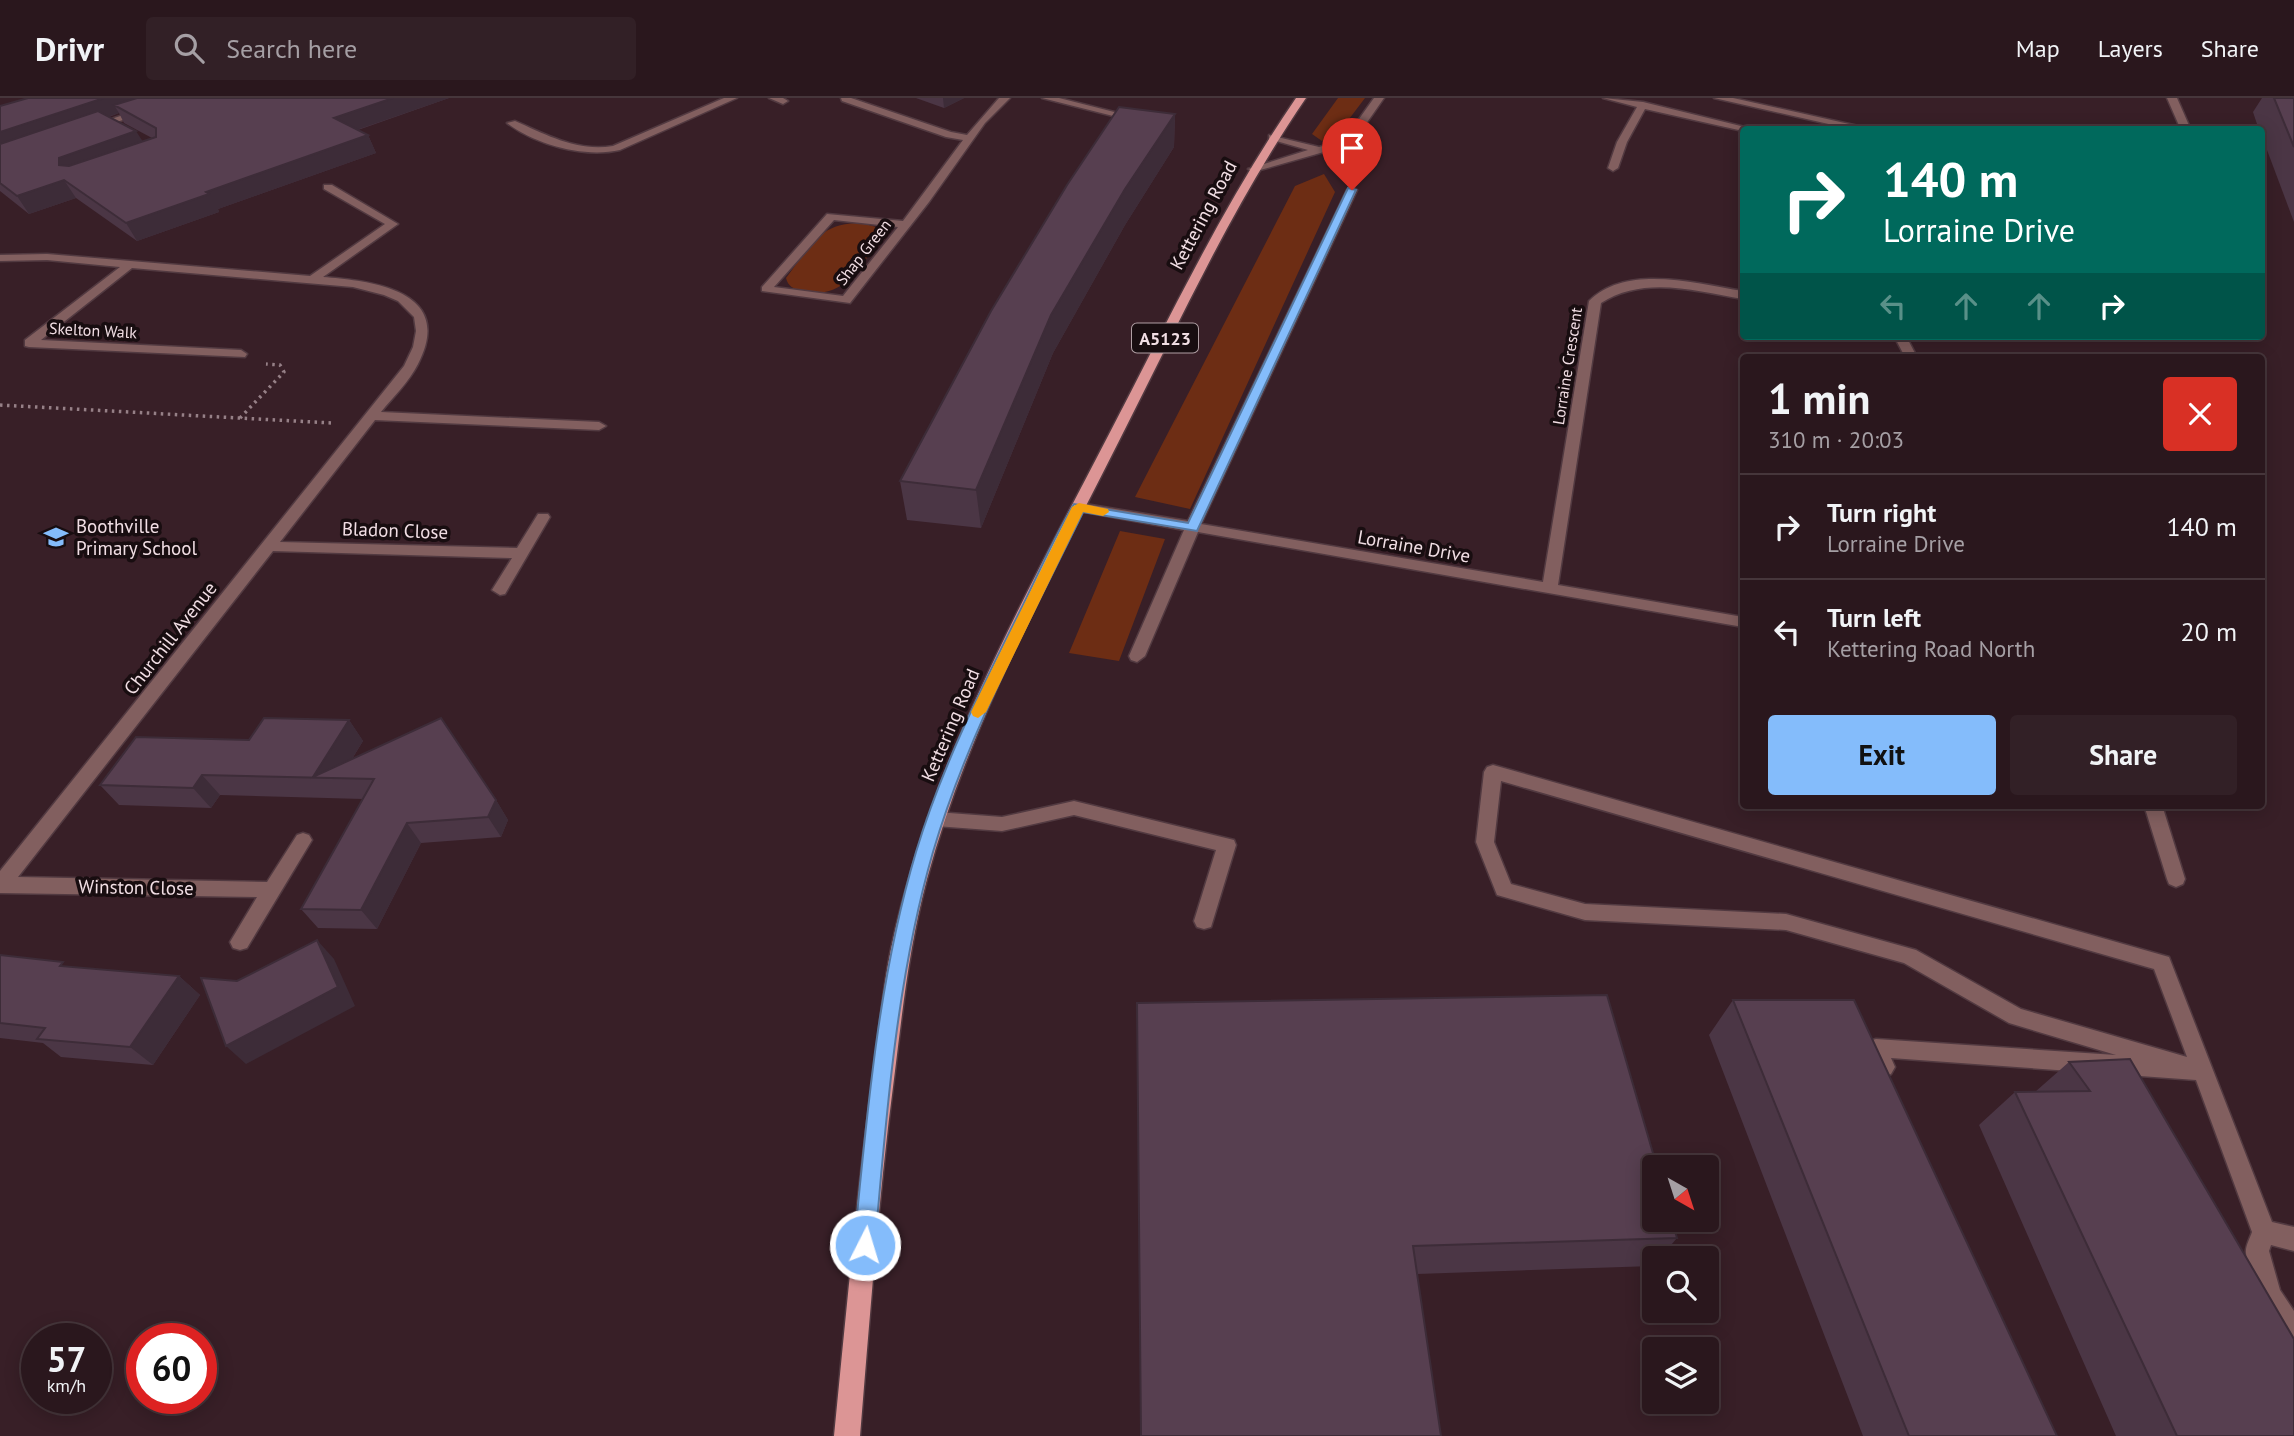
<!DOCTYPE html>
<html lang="en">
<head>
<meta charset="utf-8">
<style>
	body { margin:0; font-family:"PT Sans",sans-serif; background:#322026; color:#f1f3f6; height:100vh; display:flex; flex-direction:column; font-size:26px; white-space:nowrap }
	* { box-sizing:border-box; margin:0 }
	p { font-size:23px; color:#a59fa4 }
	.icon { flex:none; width:38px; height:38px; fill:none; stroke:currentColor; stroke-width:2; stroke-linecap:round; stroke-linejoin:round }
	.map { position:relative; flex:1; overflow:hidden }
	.drawer { position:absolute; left:1740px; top:256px; width:525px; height:455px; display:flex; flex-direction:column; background:#2a171d; border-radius:7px; box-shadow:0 4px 18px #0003,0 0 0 2px #46363b }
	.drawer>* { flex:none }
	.guide { position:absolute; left:1740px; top:28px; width:525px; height:214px; border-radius:7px; box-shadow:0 4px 18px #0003,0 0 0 2px #46363b; background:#00695c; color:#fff; overflow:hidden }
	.needle { width:46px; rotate:141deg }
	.tools { position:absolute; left:1642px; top:1057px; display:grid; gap:14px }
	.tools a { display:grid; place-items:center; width:77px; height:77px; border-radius:7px; background:#2a171d; box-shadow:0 4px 18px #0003,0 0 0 2px #46363b; font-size:35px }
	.speed { position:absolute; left:21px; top:1225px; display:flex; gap:14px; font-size:35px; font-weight:700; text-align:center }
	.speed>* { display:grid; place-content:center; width:91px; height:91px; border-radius:50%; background:#2a171d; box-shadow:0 4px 18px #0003,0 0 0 2px #46363b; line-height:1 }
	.speed small { font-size:18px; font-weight:400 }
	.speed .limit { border:10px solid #d22; background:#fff; color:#111 }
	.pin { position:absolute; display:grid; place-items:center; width:60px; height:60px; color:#fff; margin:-72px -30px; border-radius:50% 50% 50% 0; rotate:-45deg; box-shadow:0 0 7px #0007 }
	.pin .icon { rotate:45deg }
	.me { position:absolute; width:77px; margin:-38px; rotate:5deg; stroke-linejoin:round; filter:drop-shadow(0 0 5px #0008) }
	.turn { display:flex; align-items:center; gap:24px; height:147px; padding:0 28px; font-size:32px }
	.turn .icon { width:91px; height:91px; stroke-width:2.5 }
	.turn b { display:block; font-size:49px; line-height:60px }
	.lanes { display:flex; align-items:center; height:66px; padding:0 28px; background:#0003; justify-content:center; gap:35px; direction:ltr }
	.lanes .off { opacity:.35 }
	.round { display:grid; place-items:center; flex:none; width:74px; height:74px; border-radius:7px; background:#322026 }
	.summary { display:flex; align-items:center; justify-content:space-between; height:119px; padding:0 28px }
	h1 { font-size:42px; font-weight:700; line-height:52px }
	.cta { display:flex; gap:14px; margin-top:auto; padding:14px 28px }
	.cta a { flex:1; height:80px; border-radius:7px; background:#84bcfb; color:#111; font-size:28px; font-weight:700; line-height:80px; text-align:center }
	.cta a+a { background:#322026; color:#f1f3f6 }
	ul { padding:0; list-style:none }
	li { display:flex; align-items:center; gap:21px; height:105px; padding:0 28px; border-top:2px solid #46363b }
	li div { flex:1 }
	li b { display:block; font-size:26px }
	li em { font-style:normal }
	header { display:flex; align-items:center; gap:42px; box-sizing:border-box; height:98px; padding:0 35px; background:#2a171d; border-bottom:2px solid #46363b }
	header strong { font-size:33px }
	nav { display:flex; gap:38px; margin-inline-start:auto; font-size:24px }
	.search { width:490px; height:63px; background:#322026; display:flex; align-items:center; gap:18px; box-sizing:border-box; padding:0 24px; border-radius:7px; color:#a59fa4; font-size:26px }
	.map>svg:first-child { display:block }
	.green { fill:#6d2d14 }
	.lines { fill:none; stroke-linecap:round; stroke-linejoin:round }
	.service-casing { stroke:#523a41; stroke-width:3 }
	.minor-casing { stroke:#523a41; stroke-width:3 }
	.primary-casing { stroke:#523a41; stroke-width:3 }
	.path { stroke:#968087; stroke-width:3.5; stroke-dasharray:2.5 4.5; stroke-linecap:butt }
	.service { fill:#825f5f; fill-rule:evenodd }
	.minor { fill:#825f5f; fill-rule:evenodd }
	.primary { fill:#dc9595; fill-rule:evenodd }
	.wall { fill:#4b3645; fill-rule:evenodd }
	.shaded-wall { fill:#3d2c38 }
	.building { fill:#573f50; stroke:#3d2c38; stroke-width:2 }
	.route { fill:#84bcfb; stroke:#567aa3; stroke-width:2 }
	.slow { fill:#f59e0b }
	.labels { text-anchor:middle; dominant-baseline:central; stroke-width:7; stroke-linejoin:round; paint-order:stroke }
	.far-street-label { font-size:16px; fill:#f1dee4; stroke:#180d10 }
	.shield { fill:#180d10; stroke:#b09fa4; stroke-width:2 }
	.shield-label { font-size:18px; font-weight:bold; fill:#f1dee4 }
	.street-label { font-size:19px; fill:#f1dee4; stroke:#180d10 }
	.poi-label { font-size:19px; fill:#f1dee4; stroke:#180d10; text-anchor:start }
</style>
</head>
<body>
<header>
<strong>Drivr</strong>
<div class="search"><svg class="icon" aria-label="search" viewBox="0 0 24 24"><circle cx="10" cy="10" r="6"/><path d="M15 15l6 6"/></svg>Search here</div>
<nav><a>Map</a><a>Layers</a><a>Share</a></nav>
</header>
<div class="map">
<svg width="2294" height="1338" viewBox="0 0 2294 1338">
	<rect width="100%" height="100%" fill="#381f27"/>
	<path class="green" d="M1338,0H1365L1337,37L1322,43L1312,36Z
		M1324,76L1335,94L1190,411L1135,399L1295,88Z
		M861,125L876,129L883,137C861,166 845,204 801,193C793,191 788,188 786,180C809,150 819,124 861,125Z
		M1120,433L1165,441L1119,563L1069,555Z"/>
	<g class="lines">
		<g class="service-casing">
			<path id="service" d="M1714,0H1733L1876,32H1855Z
				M1493,667L2169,859L2272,1124L2294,1129V1153L2271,1147L2269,1153L2280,1192L2294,1213V1247C2271,1238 2248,1180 2246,1155C2245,1149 2250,1140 2252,1134L2196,982L1891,960L1895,969L1891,976L1884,979L1877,976L1866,950L1869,943L1876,941L2116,957L2009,925L1904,865L1786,832L1585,822L1497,797L1476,744L1484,674L1487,669ZM1501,683L2154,871L2187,959L2021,911L1916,852L1786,816L1585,806L1511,786L1494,744Z
				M1074,703L1234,742L1236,747L1211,829L1204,831L1197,829L1194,823L1216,752L1074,717L1002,733L936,728L930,726L927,721L930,716L936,714L1002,719Z
				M2144,707H2162L2185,781L2183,786L2176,789L2169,786L2167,781Z"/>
		</g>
		<g class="minor-casing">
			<path id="minor" d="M173,0H188L96,31L88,29Z
				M724,0H737L620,52C584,60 536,47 507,25L515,23C547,37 577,54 613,48Z
				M769,0H783L788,3L783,6Z
				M841,0H851L951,34L967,37L999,0H1010L985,25L929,104L850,205L762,193V189L827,116L903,123L963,42L946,39L842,3ZM834,122L898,129L843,198L774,189Z
				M1042,0H1059L1130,18L1125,21Z
				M1374,0H1384L1352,46L1253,74L1248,71L1308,52L1269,41V37L1319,49L1344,42Z
				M1603,0L1643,4L1757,32L1743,33L1645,11L1627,44L1618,70L1613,73L1608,70L1617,44L1637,9Z
				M2167,0H2177L2191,32H2181Z
				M324,87H332L398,126L323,179C376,183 455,194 418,266C409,284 393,299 381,314L599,324L606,328L599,332L375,322L280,444L517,450L538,416H548L550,419L505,496L500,497L492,492L512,460L273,453L18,779L267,784L297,737L303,735L309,737L312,742L309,747L247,850L240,852L233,850L230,844L257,799L0,795V773L404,268L413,249L416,233L414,219L398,203L384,197L353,189L132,170L41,242L241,252L247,256L245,259L29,249L25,248V242L120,169L47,162L0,163V157L47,156L310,178L385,126L324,91Z
				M1352,89L1357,92L1201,426L1543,484L1589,203C1627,165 1697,186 1743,193V201C1696,193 1644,177 1601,205L1558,487L1743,519V529L1198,434L1145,558L1137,564L1131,562L1129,558L1184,432L1079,413L1072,409L1079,405L1188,423L1347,92Z
				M1894,238H1906L1917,259H1905Z"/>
		</g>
		<g class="primary-casing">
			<path id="primary" d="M1296,0H1306C1232,108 1179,225 1120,341C1048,484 969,626 927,781C910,844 903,908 895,973C879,1094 870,1216 860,1338H834C846,1216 857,1094 874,972C879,932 883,890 891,851C930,668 1022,504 1107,340C1167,225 1222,108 1296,0Z"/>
		</g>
		<path class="path" d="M0,307L331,325
			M240,320L284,274L280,267L266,266"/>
		<use href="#service" class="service"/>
		<use href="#minor" class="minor"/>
		<use href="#primary" class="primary"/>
	</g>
	<path class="wall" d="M28,0H449L358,32L368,37L376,55L218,111L219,114L137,143L76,100L29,116L0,93V8ZM119,15L124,25L152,40L142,43L109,19Z
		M916,0H964L944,10Z
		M2262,0H2294V124L2261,36V32H2259L2253,14Z
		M1175,16L1174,49L1125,127L1053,255L981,430L907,422L900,383Z
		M349,622L363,643L352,661L496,702L508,722L501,739L421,745L377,831L318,830L301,811L363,701L220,697L211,710L119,707L100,687L249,642Z
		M0,857L69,869L179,878L200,897L153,967L61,959L43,945L0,940Z
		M1733,902L2057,1338H1863L1709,937Z
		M1137,905L1677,1140L1660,1160H1654L1653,1168L1417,1176Z
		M2130,961L2294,1338H2116L1979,1027L2015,994H2035L2069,964Z"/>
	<path class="shaded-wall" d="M104,0H165L114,7L119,15L0,55V34Z
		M393,0H449L342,37L334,20Z
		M943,0H964L944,10Z
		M1175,16L1174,49L1125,127L1053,255L981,430L976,392L1051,217L1125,91Z
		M136,33L147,50L70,77L59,67V60Z
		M368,37L376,55L218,111L219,114L137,143L126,125L206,94Z
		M64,82L76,100L29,116L17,98Z
		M349,622L363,643L340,680L313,679Z
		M202,677L220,697L211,710L193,690Z
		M496,702L508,722L501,739L488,719Z
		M407,725L421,745L377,831L361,812Z
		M317,842L334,861L355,908L246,966L226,948Z
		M179,878L200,897L153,967L130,949Z"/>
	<path class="building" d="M28,0H104L0,34V8Z
		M137,0H393L334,20L368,37L206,94L209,96L126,125L64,82L17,98L0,85V46L98,13L136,33L59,60V67L69,68L156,39V30L114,7Z
		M2274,0H2294V49Z
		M1119,9L1175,16L1125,91L1051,217L976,392L900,383L991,213L1067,87Z
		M264,620L349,622L313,679L441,620L496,702L488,719L407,725L361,812L301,811L374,681L202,677L193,690L100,687L136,639L249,642Z
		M317,842L338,889L226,948L201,880L237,883Z
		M0,857L63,864L60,868L179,878L130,949L37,941L45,930L0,925Z
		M1607,897L1657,1069H1654V1122H1672L1677,1140L1413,1148L1441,1338H1141L1137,905Z
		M1733,902H1854L2057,1338H1909Z
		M2130,961L2294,1241V1338H2177L2015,994L2090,993L2069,964Z"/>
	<path class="route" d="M1348,90L1356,92L1197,433L1083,414C1029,525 968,635 933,754C897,878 886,1018 875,1147L872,1154L865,1158L857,1154L854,1147C867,1016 878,881 916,754C941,671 980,593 1019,515C1037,479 1053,441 1074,406L1188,425Z"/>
	<path class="slow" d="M1079,405L1108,411L1109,414L1103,418L1083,414L986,614L978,620L973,618L971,614L1072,409Z"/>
	<defs>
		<g id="school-bare" transform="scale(1.89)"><path d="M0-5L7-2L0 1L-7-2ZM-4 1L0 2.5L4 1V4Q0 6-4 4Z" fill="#84bcfb" stroke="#180d10" stroke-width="2.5" paint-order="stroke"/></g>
	</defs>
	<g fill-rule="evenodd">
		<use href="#school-bare" x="56" y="439"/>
	</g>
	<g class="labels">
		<g class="far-street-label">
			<text transform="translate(863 154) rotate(-52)">Shap Green</text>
			<text transform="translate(93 232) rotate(3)">Skelton Walk</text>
			<text transform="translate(1567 268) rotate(-81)">Lorraine Crescent</text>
		</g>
		<rect class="shield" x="1132" y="225.5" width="66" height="29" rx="5"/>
		<g class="shield-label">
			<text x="1165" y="240">A5123</text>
		</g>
		<g class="street-label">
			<text transform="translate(1203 117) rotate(-62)">Kettering Road</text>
			<text transform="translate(395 432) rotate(2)">Bladon Close</text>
			<text transform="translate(1414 448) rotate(10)">Lorraine Drive</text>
			<text transform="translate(170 540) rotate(-52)">Churchill Avenue</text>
			<text transform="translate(950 627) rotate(-67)">Kettering Road</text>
			<text transform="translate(136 789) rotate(1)">Winston Close</text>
		</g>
		<g class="poi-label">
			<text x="76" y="428">Boothville<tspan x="76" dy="22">Primary School</tspan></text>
		</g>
	</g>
</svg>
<div class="tools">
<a><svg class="needle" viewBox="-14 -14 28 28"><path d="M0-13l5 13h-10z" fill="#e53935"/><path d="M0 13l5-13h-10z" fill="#a59fa4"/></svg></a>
<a><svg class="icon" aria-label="search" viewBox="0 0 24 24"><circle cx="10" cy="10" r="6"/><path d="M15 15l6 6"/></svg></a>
<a><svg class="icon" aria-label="layers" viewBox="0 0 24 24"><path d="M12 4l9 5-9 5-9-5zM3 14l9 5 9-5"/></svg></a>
</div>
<div class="speed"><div>57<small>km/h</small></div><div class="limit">60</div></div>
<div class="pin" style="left:1352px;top:92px;background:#d93025"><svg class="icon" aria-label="arrive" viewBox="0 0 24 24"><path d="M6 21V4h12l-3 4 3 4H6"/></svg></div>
<svg class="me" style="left:865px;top:1147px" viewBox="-20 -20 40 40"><circle r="17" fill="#84bcfb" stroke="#fff" stroke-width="3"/><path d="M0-11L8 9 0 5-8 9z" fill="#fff"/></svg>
<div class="guide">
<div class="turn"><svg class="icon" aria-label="right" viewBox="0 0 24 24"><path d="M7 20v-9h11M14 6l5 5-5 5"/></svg><div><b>140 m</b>Lorraine Drive</div></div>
<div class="lanes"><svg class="icon off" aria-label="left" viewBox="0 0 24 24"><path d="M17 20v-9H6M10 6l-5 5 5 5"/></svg><svg class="icon off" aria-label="ahead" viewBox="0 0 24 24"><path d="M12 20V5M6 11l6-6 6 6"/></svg><svg class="icon off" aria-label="ahead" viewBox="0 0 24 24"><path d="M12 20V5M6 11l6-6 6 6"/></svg><svg class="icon" aria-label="right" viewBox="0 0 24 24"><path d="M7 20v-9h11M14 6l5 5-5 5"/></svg></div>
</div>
<section class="drawer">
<div class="summary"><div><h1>1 min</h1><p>310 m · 20:03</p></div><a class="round" style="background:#d93025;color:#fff"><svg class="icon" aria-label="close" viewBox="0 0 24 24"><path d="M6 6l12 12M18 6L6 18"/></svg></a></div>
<ul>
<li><svg class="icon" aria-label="right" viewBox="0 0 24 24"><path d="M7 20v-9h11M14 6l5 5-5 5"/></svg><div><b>Turn right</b><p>Lorraine Drive</p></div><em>140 m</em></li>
<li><svg class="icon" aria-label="left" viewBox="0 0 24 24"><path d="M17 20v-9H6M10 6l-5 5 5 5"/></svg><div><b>Turn left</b><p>Kettering Road North</p></div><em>20 m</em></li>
</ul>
<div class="cta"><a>Exit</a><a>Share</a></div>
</section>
</div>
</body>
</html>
